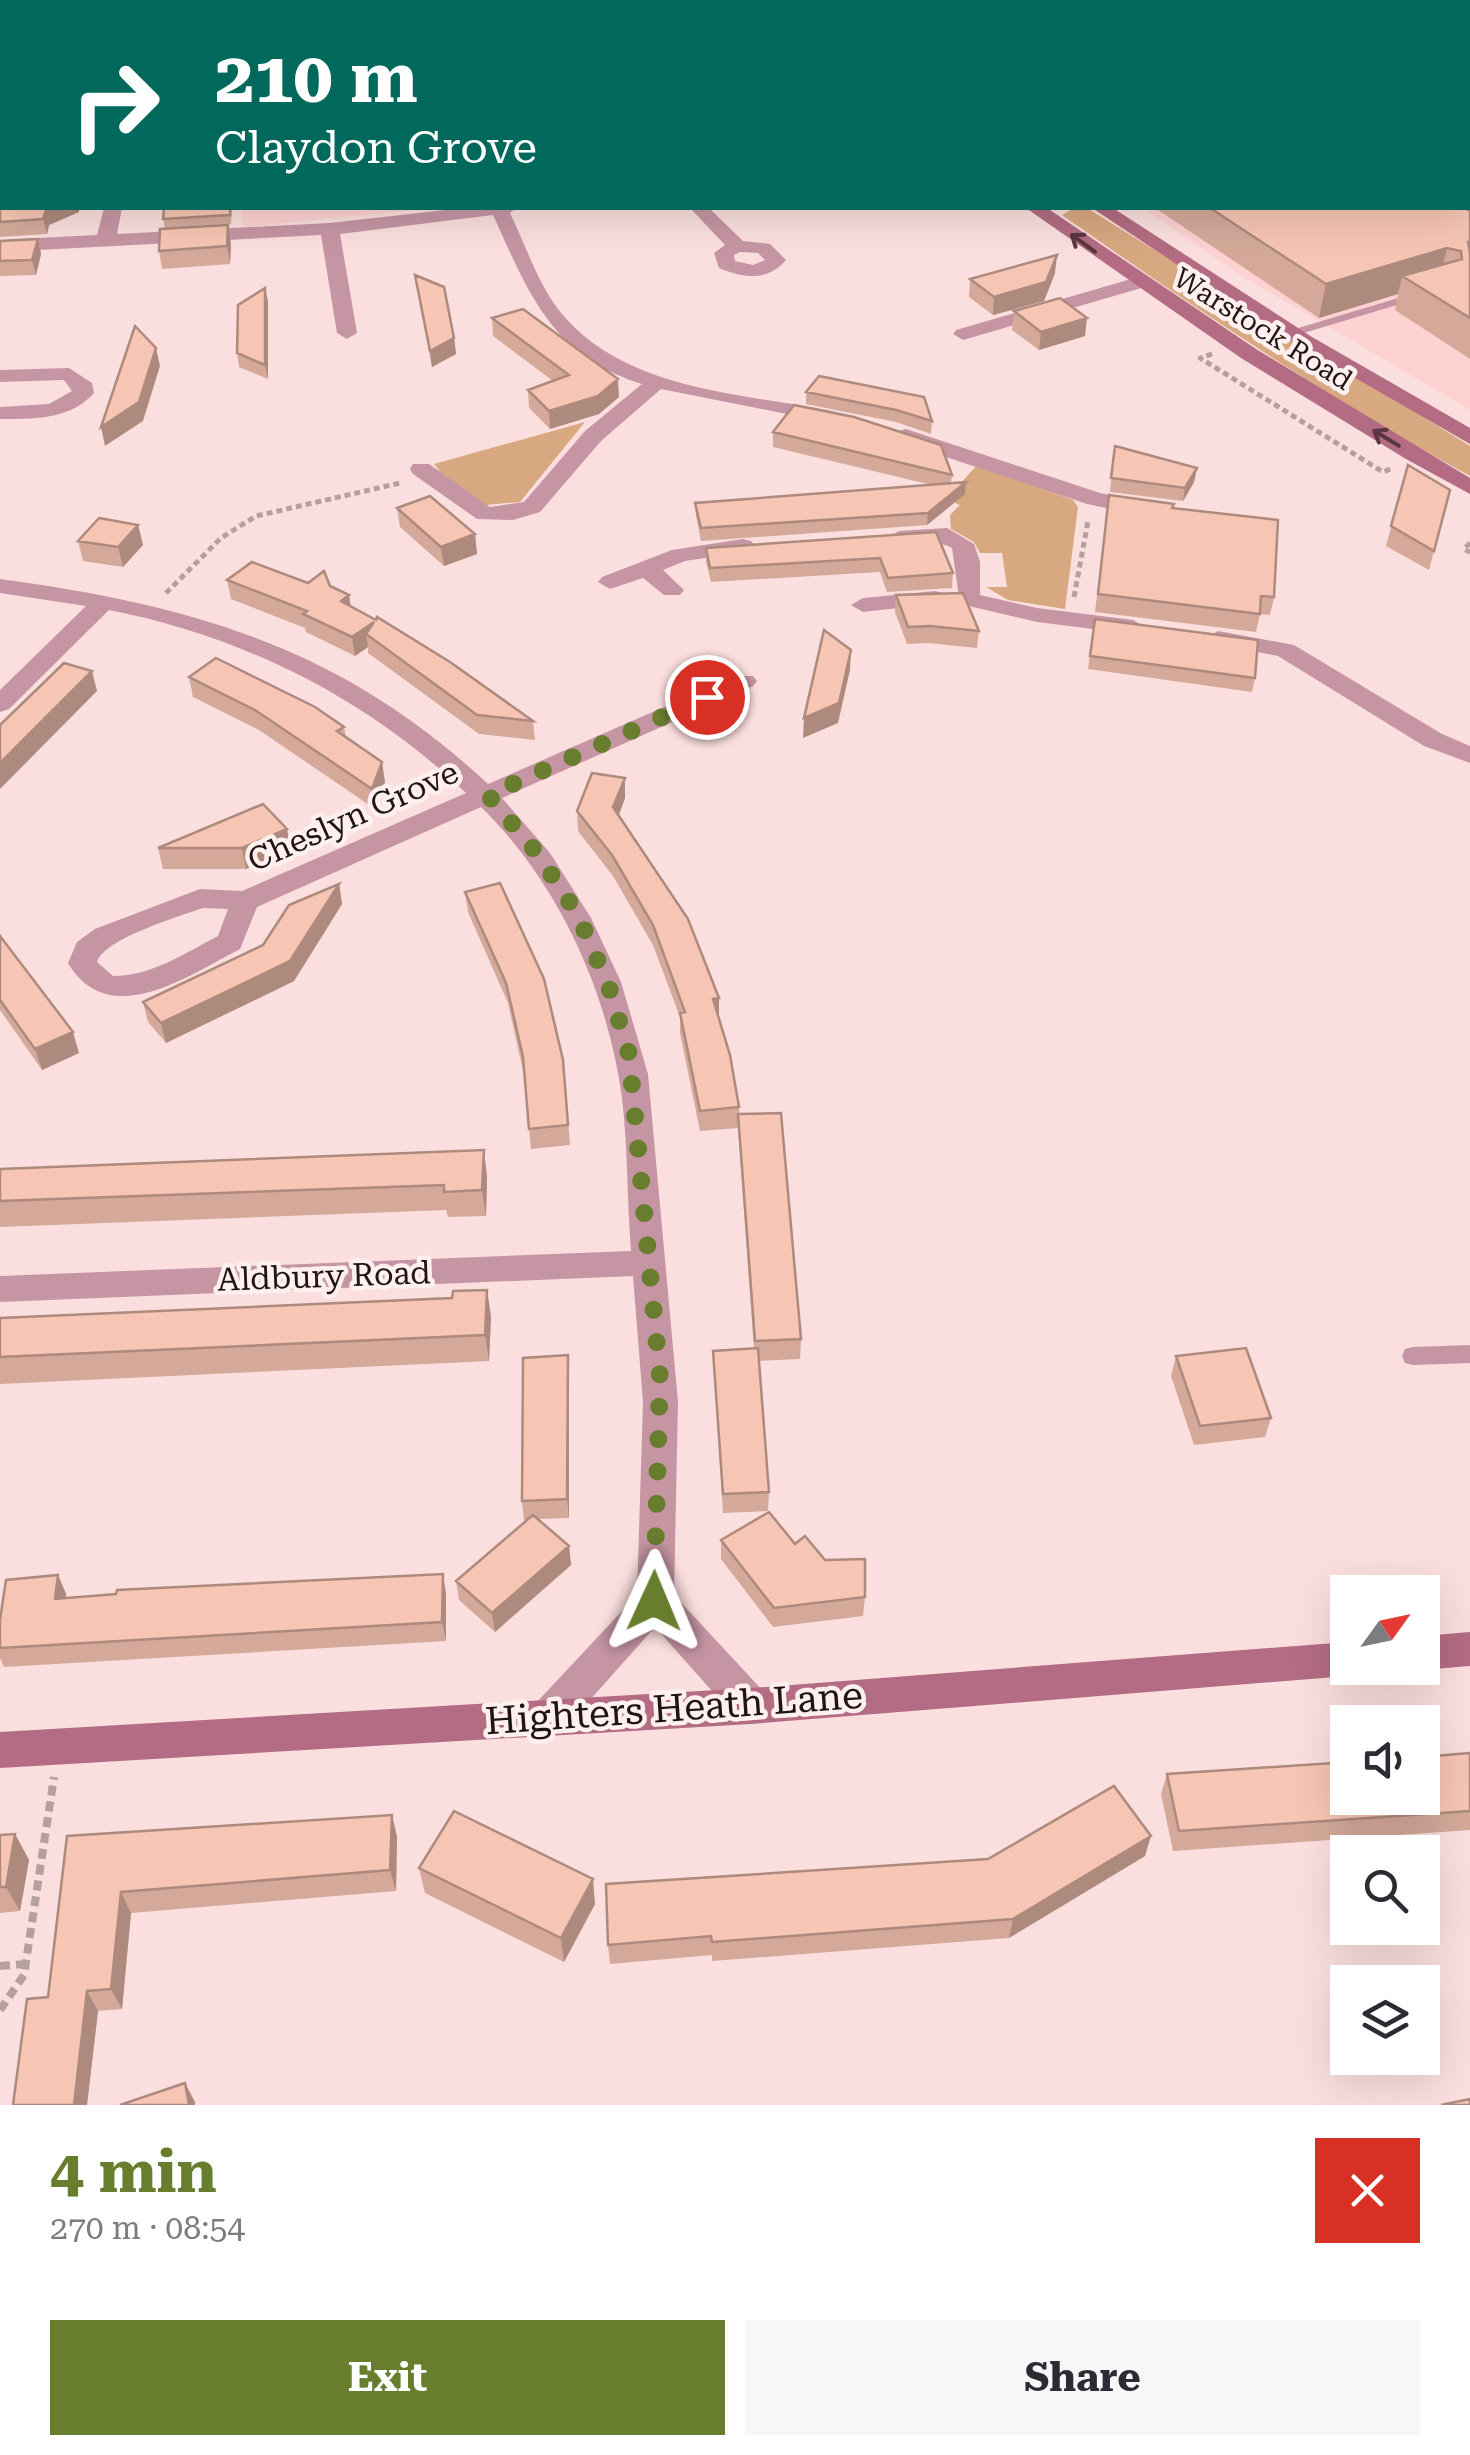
<!DOCTYPE html>
<html lang="en">
<head>
<meta charset="utf-8">
<style>
	body { margin:0; font-family:"Roboto Serif",serif; background:#f7f7f7; color:#2b2b33; height:100vh; display:flex; flex-direction:column; font-size:38px; white-space:nowrap }
	* { box-sizing:border-box; margin:0 }
	p { font-size:32px; color:#7c7c81 }
	.icon { flex:none; width:55px; height:55px; fill:none; stroke:currentColor; stroke-width:2; stroke-linecap:round; stroke-linejoin:round }
	.map { position:relative; height:2105px; overflow:hidden }
	.sheet { display:flex; flex-direction:column; background:#fff; flex:1 }
	.sheet>* { flex:none }
	.banner { position:absolute; left:0px; top:0px; width:1470px; height:210px; box-shadow:0 10px 40px #0002; background:#00695c; color:#fff; overflow:hidden }
	.needle { width:65px; rotate:57deg }
	.fabs { position:absolute; left:1330px; top:1575px; display:grid; gap:20px }
	.fabs a { display:grid; place-items:center; width:110px; height:110px; border-radius:0px; background:#fff; box-shadow:0 10px 40px #0002; font-size:50px }
	.pin { position:absolute; display:grid; place-items:center; width:85px; height:85px; color:#fff; margin:-42px; border:5px solid #fff; border-radius:50%; box-shadow:0 2px 10px #0007 }
	.me { position:absolute; width:110px; margin:-55px; rotate:1deg; stroke-linejoin:round; filter:drop-shadow(0 0 8px #0008) }
	.turn { display:flex; align-items:center; gap:35px; height:210px; padding:0 50px; font-size:45px }
	.turn .icon { width:130px; height:130px; stroke-width:2.5 }
	.turn b { display:block; font-size:70px; line-height:85px }
	.round { display:grid; place-items:center; flex:none; width:105px; height:105px; border-radius:0px; background:#f7f7f7 }
	.headline { display:flex; align-items:center; justify-content:space-between; height:170px; padding:0 50px }
	h1 { font-size:60px; font-weight:700; line-height:75px; color:#687d2e }
	.cta { display:flex; gap:20px; margin-top:auto; padding:20px 50px }
	.cta a { flex:1; height:115px; border-radius:0px; background:#687d2e; color:#fff; font-size:40px; font-weight:700; line-height:115px; text-align:center }
	.cta a+a { background:#f7f7f7; color:#2b2b33 }
	.map>svg:first-child { display:block }
	.built { fill:#fdd2d1 }
	.green { fill:#d8a880 }
	.lines { fill:none; stroke-linecap:round; stroke-linejoin:round }
	.canal { fill:#f0bade; fill-rule:evenodd }
	.path-far1 { stroke:#b6a09f; stroke-width:5; stroke-dasharray:6 4; stroke-linecap:butt }
	.path { stroke:#b6a09f; stroke-width:8; stroke-dasharray:10 6; stroke-linecap:butt }
	.lane { fill:#c695a4; fill-rule:evenodd }
	.street { fill:#c695a4; fill-rule:evenodd }
	.secondary { fill:#b36c83; fill-rule:evenodd }
	.wall { fill:#d4a99a }
	.shaded-wall { fill:#ad8a7d }
	.building { fill:#f7c5b3; stroke:#ad8a7d; stroke-width:2.5 }
	.oneway { stroke:#5b3740 }
	.route { stroke:#687d2e; stroke-width:18; stroke-dasharray:0 32.4 }
	.labels { text-anchor:middle; dominant-baseline:central; stroke-width:9; stroke-linejoin:round; paint-order:stroke }
	.far-street-label { font-size:28px; fill:#201414; stroke:#fef0ef }
	.street-label { font-size:32px; fill:#201414; stroke:#fef0ef }
	.near-street-label { font-size:38px; fill:#201414; stroke:#fef0ef }
</style>
</head>
<body>
<div class="map">
<svg width="1470" height="2105" viewBox="0 0 1470 2105">
	<rect width="100%" height="100%" fill="#fadfde"/>
	<path class="built" d="M241,208H434L243,227Z
		M1142,208H1449L1470,221V410L1242,276Z"/>
	<path class="green" d="M1074,208H1087L1470,446V476C1329,399 1193,307 1062,215Z
		M585,422L520,502L485,505L445,478L434,464Z
		M977,465L1073,500L1078,507L1065,609L1008,600L986,587H1007L1002,553H980L974,542L951,529L950,515L960,505L955,503L959,485Z"/>
	<g class="lines">
		<path class="canal" d="M1266,0H1286L1287,2H1267Z
			M1468,134H1470V148H1468Z"/>
		<path class="path-far1" d="M1212,354L1200,358L1383,472L1393,468
			M1470,543L1464,549L1470,552
			M166,593L221,538L256,516L400,483
			M1074,597L1088,521"/>
		<path class="path" d="M0,1966L26,1964
			M0,2010L24,1975L54,1777"/>
		<path class="lane" d="M1415,293L1427,296L1297,335L1285,332Z
			M1470,1345V1363L1413,1365L1405,1363L1402,1356L1405,1349L1413,1347Z"/>
		<path class="street" d="M1468,195L1470,196V208L1468,207Z
			M104,208H122L117,234L330,223L463,208H516L510,213C525,244 537,281 558,309C621,390 739,393 832,411L843,417L832,423L661,389L601,441L540,512L513,520L477,519L413,474L410,469L413,464H429L490,507L524,502L585,431L642,384C552,356 529,294 493,215L340,234L357,333L347,339L337,333L321,235L0,252V240L97,235Z
			M690,208H709L743,241L770,244L786,260C767,282 743,278 719,268L714,253L725,245ZM740,252L758,253L765,260L753,265L735,261L734,255Z
			M1138,277L1148,283L1145,287L963,340L953,334L956,330Z
			M69,368L92,383L94,393C70,420 33,419 0,419V407L49,404L72,391L64,380L0,382V370Z
			M906,429L1100,493L1156,505L1159,510L1148,517L1087,504L898,441L895,436L898,431Z
			M947,528L974,544L980,562V595L1037,608L1133,620L1145,627L1133,634L1037,622L960,604L952,548C932,536 904,554 887,538L899,531Z
			M743,539L751,541L755,546L751,551L685,561L663,570L684,590L680,595H664L643,578L610,589L598,582L602,577L672,550Z
			M0,579C193,605 342,648 488,784L735,676H753L757,681L753,686L502,798L550,853L591,918L621,982L648,1074L678,1402L674,1595L765,1693L770,1706L765,1719L751,1724L737,1719L655,1627L564,1729L550,1734L536,1729L531,1716L536,1703L637,1595L643,1402L633,1276L0,1302V1276L631,1251C627,1200 628,1149 622,1098C608,992 558,882 481,807L257,907L240,949C188,976 109,1032 68,963L77,942L95,929L200,889L242,891L466,793C368,699 243,636 109,610L9,709L0,712V690L86,606L0,593ZM203,908L228,909L218,936C185,953 152,976 113,976L97,962C105,938 178,917 203,908Z
			M935,591L943,593L947,598L943,603L863,612L851,605L863,598Z
			M1218,631L1294,645L1442,734L1470,746V763L1424,746L1278,656L1209,643L1206,638Z"/>
		<path class="secondary" d="M786,0H803L804,2H788Z
			M836,0H854L855,2H838Z
			M1026,208H1047L1256,349L1470,478V494L1406,459L1241,358Z
			M1092,208H1113L1312,337L1470,428V444L1298,345Z
			M1470,1632V1666L1422,1670L1415,1668H1422V1636Z
			M1348,1642V1668H1363L1348,1676L751,1724L0,1768V1732L751,1688Z"/>
	</g>
	<path class="wall" d="M887,0H1221L1224,2H890Z
		M0,202L79,212L49,225L47,234L0,237Z
		M164,208H232L231,224L165,228L163,219Z
		M1155,208H1464L1470,211V359L1395,310L1398,294L1319,318Z
		M38,239L41,254L36,275L0,276V241Z
		M231,244L230,264L162,269L159,251Z
		M1055,273L1044,301L993,315L969,297L970,279Z
		M415,275L454,338L456,354L432,367Z
		M265,288L268,302V379L239,367L237,353Z
		M1014,311L1085,336L1039,350L1012,330Z
		M492,318L619,397L599,414L550,429L529,408L528,390L553,381L493,336Z
		M819,376L932,421L931,434L896,422L806,404V392Z
		M773,432L952,475L951,483L965,494L927,525L701,541L696,516L695,503L932,485L773,447Z
		M1115,446L1197,468L1194,482L1183,501L1110,492Z
		M1408,465L1450,490L1429,570L1386,546Z
		M1109,495L1174,508L1274,597L1270,615L1260,614L1256,632L1095,612Z
		M397,508L475,534L477,554L444,566L400,527Z
		M138,525L143,545L123,567L83,561L78,541Z
		M936,532L953,573L952,588L887,592L880,572L711,582L706,562V548Z
		M227,580L308,583L330,586L351,606L533,721L535,740L479,734L368,653V647L355,656L306,632L305,628L231,599Z
		M896,595L979,631L977,648L928,643L907,644L895,612Z
		M1095,619L1255,678L1252,692L1088,669Z
		M189,677L344,727L346,737L385,782L375,809L259,730L193,697Z
		M625,778V798L619,815L719,1019L739,1107V1114L801,1339L800,1359L759,1361L769,1492L768,1511L723,1513L713,1351L754,1349L738,1128L700,1131L680,1033V1017L653,945L613,876L578,831L577,811Z
		M158,848L291,849L246,869H163Z
		M339,884L342,904L294,981L166,1043L148,1022L143,1002L263,945Z
		M465,892L563,1060L570,1145L531,1149L524,1075L508,1003L468,912Z
		M0,936L79,1053L42,1070L0,1010Z
		M0,1169L487,1176L486,1216L448,1217L446,1210L0,1227Z
		M487,1290L491,1317L489,1361L0,1384V1318L452,1298Z
		M568,1355L569,1375V1518L538,1519L569,1546L571,1565L495,1632L459,1600L456,1581L527,1520H524L522,1501Z
		M1176,1356L1271,1418L1265,1437L1194,1445L1171,1376Z
		M721,1540L795,1544L825,1560L865,1597L863,1616L773,1627L721,1559Z
		M58,1575L66,1594V1598L446,1593V1641L4,1667L0,1658V1620Z
		M1470,1753V1830L1173,1851L1161,1794L1167,1774Z
		M15,1834L29,1860L20,1911L0,1913V1835Z
		M67,1836H397L396,1891L131,1913L122,2009L98,2011L87,2105H13L48,1997Z
		M1145,1856L1009,1938L712,1961V1955L610,1964L608,1945Z
		M419,1868L595,1904L564,1962L425,1893Z"/>
	<path class="shaded-wall" d="M1027,0H1114L1113,2H1026Z
		M51,208H79V212L49,225L47,234L43,219L46,210Z
		M228,225L231,244L230,264L227,246Z
		M38,239L41,254L36,275L32,260Z
		M1447,248L1439,282L1402,276L1398,294L1319,318L1326,284Z
		M1057,255L1055,273L1044,301L993,315L994,297Z
		M265,288L268,302V379L265,365Z
		M1087,318L1085,336L1039,350L1041,332Z
		M454,338L456,354L432,367L430,351Z
		M156,348L160,366L143,421L105,446L101,427Z
		M618,379L619,397L599,414L550,429L549,411Z
		M1197,468L1194,482L1183,501L1185,488Z
		M966,482L965,494L927,525L928,513Z
		M138,525L143,545L123,567L118,547Z
		M475,534L477,554L444,566L441,547Z
		M349,595L352,614L341,601Z
		M374,622L366,634L368,647L355,656L352,637Z
		M851,650L850,670L838,723L803,738L804,718Z
		M92,671L97,691L0,789V763Z
		M382,762L385,782L375,809L372,789Z
		M625,778V798L614,827L613,807Z
		M287,829L291,849L246,869L242,848Z
		M339,884L342,904L294,981L166,1043L161,1023L290,961Z
		M719,998V1019L713,999Z
		M73,1032L79,1053L42,1070L35,1049Z
		M484,1150L487,1176L486,1216L482,1190Z
		M487,1290L491,1317L489,1361L485,1335Z
		M568,1355L569,1375V1518L567,1499Z
		M569,1546L571,1565L495,1632L492,1613Z
		M443,1574L446,1593V1641L442,1622Z
		M58,1575L66,1594L63,1618L55,1599Z
		M392,1815L397,1836L396,1891L390,1870Z
		M15,1834L29,1860L20,1911L6,1887Z
		M1151,1836L1145,1856L1009,1938L1013,1919Z
		M593,1879L595,1904L564,1962L561,1938Z
		M121,1892L131,1913L122,2009L111,1989Z
		M87,1991L98,2011L87,2105H74Z
		M185,2083L195,2102V2105H189Z"/>
	<path class="building" d="M84,0H108V2H83Z
		M159,0H293V2H158Z
		M386,0H491L492,2H387Z
		M585,0H664L667,2H584Z
		M695,0H757L760,2H695Z
		M921,0H1028L1031,2H923Z
		M1133,0H1221L1224,2H1136Z
		M0,202H2V208H51L46,210L43,219L0,222Z
		M164,208H230V215L163,219Z
		M1210,208H1464L1470,211V242H1468L1470,253V318L1402,276L1462,259L1461,251L1447,248L1326,284Z
		M228,225L227,246L159,251L160,229Z
		M38,239L32,260L0,261V241Z
		M1057,255L1046,282L994,297L970,279Z
		M415,275L444,287L454,338L430,351Z
		M265,288V365L237,353L238,305Z
		M1060,298L1087,318L1041,332L1014,311Z
		M523,309L618,379L598,396L549,411L528,390L569,375L492,318Z
		M135,326L156,348L139,402L101,427Z
		M819,376L924,397L932,421L896,410L806,392Z
		M794,405L854,417L941,445L952,475L773,432Z
		M1115,446L1197,468L1185,488L1111,478Z
		M1408,465L1450,490L1434,551L1391,526Z
		M966,482L928,513L701,528L695,503Z
		M1109,495L1174,504L1172,508L1278,520L1274,597L1261,596L1260,614L1098,594Z
		M430,496L475,534L441,547L397,508Z
		M99,518L138,525L118,547L78,541Z
		M936,532L953,573L888,578L880,558L710,568L706,548Z
		M252,562L308,583L324,571L330,586L349,595L341,601L376,620L377,617L450,662L533,721L477,715L366,634L374,622L352,637L303,614L307,611L227,580Z
		M963,593L979,631L930,626L908,627L896,595Z
		M1095,619L1258,640L1255,678L1090,656Z
		M824,630L851,650L839,703L804,718Z
		M216,658L315,707L344,727L337,731L382,762L372,789L255,710L189,677Z
		M64,663L92,671L0,763V725Z
		M592,773L625,778L613,807L688,919L719,998L713,999L730,1055L739,1107L700,1111L680,1013L685,1012L653,925L612,855L577,811Z
		M263,804L287,829L242,848H158Z
		M500,883L544,979L563,1060L568,1125L529,1129L523,1057L506,983L465,892Z
		M339,884L290,961L161,1023L143,1002L263,945L289,905Z
		M0,936L73,1032L35,1049L0,1000Z
		M781,1113L801,1339L755,1341L738,1114Z
		M484,1150L482,1190L444,1192V1185L0,1201V1169Z
		M487,1290L485,1335L0,1357V1318L452,1298L453,1291Z
		M758,1348L769,1492L723,1494L713,1351Z
		M1246,1348L1271,1418L1200,1426L1176,1356Z
		M568,1355L567,1499L522,1501L523,1358Z
		M769,1512L795,1544L805,1536L825,1560L865,1559V1597L774,1608L721,1540Z
		M533,1515L569,1546L492,1613L456,1581Z
		M443,1574L442,1622L0,1648V1620L6,1580L58,1575L55,1599L116,1594L117,1590Z
		M1470,1753V1811L1179,1831L1167,1774L1348,1762V1798H1422V1757Z
		M1114,1786L1151,1836L1013,1919L712,1942L711,1936L608,1945L606,1884L988,1859Z
		M454,1811L593,1879L561,1938L419,1868Z
		M392,1815L390,1870L121,1892L111,1989L87,1991L74,2105H13L27,1999L48,1997L67,1836Z
		M15,1834L6,1887H0V1835Z
		M185,2083L189,2105H120Z
		M1470,2099V2105H1441Z"/>
	<defs><path id="oneway-shaft" d="M-6 0H5M1.5-3L5.5 0L1.5 3" fill="none" stroke-width="1.6" stroke-linecap="round" stroke-linejoin="round" transform="scale(2.5)"/></defs>
	<g class="oneway">
		<use href="#oneway-shaft" transform="translate(1083 243) rotate(-144)"/>
		<use href="#oneway-shaft" transform="translate(1386 438) rotate(-149)"/>
	</g>
	<g class="lines">
		<path class="route" d="M654,1601L660,1377L629,1054L609,987L578,915L537,853L488,795L707,697"/>
	</g>
	<g class="labels">
		<g class="far-street-label">
			<text transform="translate(1263 329) rotate(32)">Warstock Road</text>
		</g>
		<g class="street-label">
			<text transform="translate(353 816) rotate(-24)">Cheslyn Grove</text>
			<text transform="translate(324 1276) rotate(-2)">Aldbury Road</text>
		</g>
		<g class="near-street-label">
			<text transform="translate(674 1708) rotate(-4)">Highters Heath Lane</text>
		</g>
	</g>
</svg>
<div class="fabs">
<a><svg class="needle" viewBox="-14 -14 28 28"><path d="M0-13l5 13h-10z" fill="#e53935"/><path d="M0 13l5-13h-10z" fill="#7c7c81"/></svg></a>
<a><svg class="icon" aria-label="sound" viewBox="0 0 24 24"><path d="M4 9h4l5-4v14l-5-4H4zM17 9q2 3 0 6"/></svg></a>
<a><svg class="icon" aria-label="search" viewBox="0 0 24 24"><circle cx="10" cy="10" r="6"/><path d="M15 15l6 6"/></svg></a>
<a><svg class="icon" aria-label="layers" viewBox="0 0 24 24"><path d="M12 4l9 5-9 5-9-5zM3 14l9 5 9-5"/></svg></a>
</div>
<div class="pin" style="left:707px;top:697px;background:#d93025"><svg class="icon" aria-label="arrive" viewBox="0 0 24 24"><path d="M6 21V4h12l-3 4 3 4H6"/></svg></div>
<svg class="me" style="left:654px;top:1601px" viewBox="-20 -20 40 40"><path d="M0-17L14 15 0 8-14 15z" fill="#687d2e" stroke="#fff" stroke-width="4"/></svg>
<div class="banner">
<div class="turn"><svg class="icon" aria-label="right" viewBox="0 0 24 24"><path d="M7 20v-9h11M14 6l5 5-5 5"/></svg><div><b>210 m</b>Claydon Grove</div></div>
</div>
</div>
<section class="sheet">
<div class="headline"><div><h1>4 min</h1><p>270 m · 08:54</p></div><a class="round" style="background:#d93025;color:#fff"><svg class="icon" aria-label="close" viewBox="0 0 24 24"><path d="M6 6l12 12M18 6L6 18"/></svg></a></div>
<div class="cta"><a>Exit</a><a>Share</a></div>
</section>
</body>
</html>
